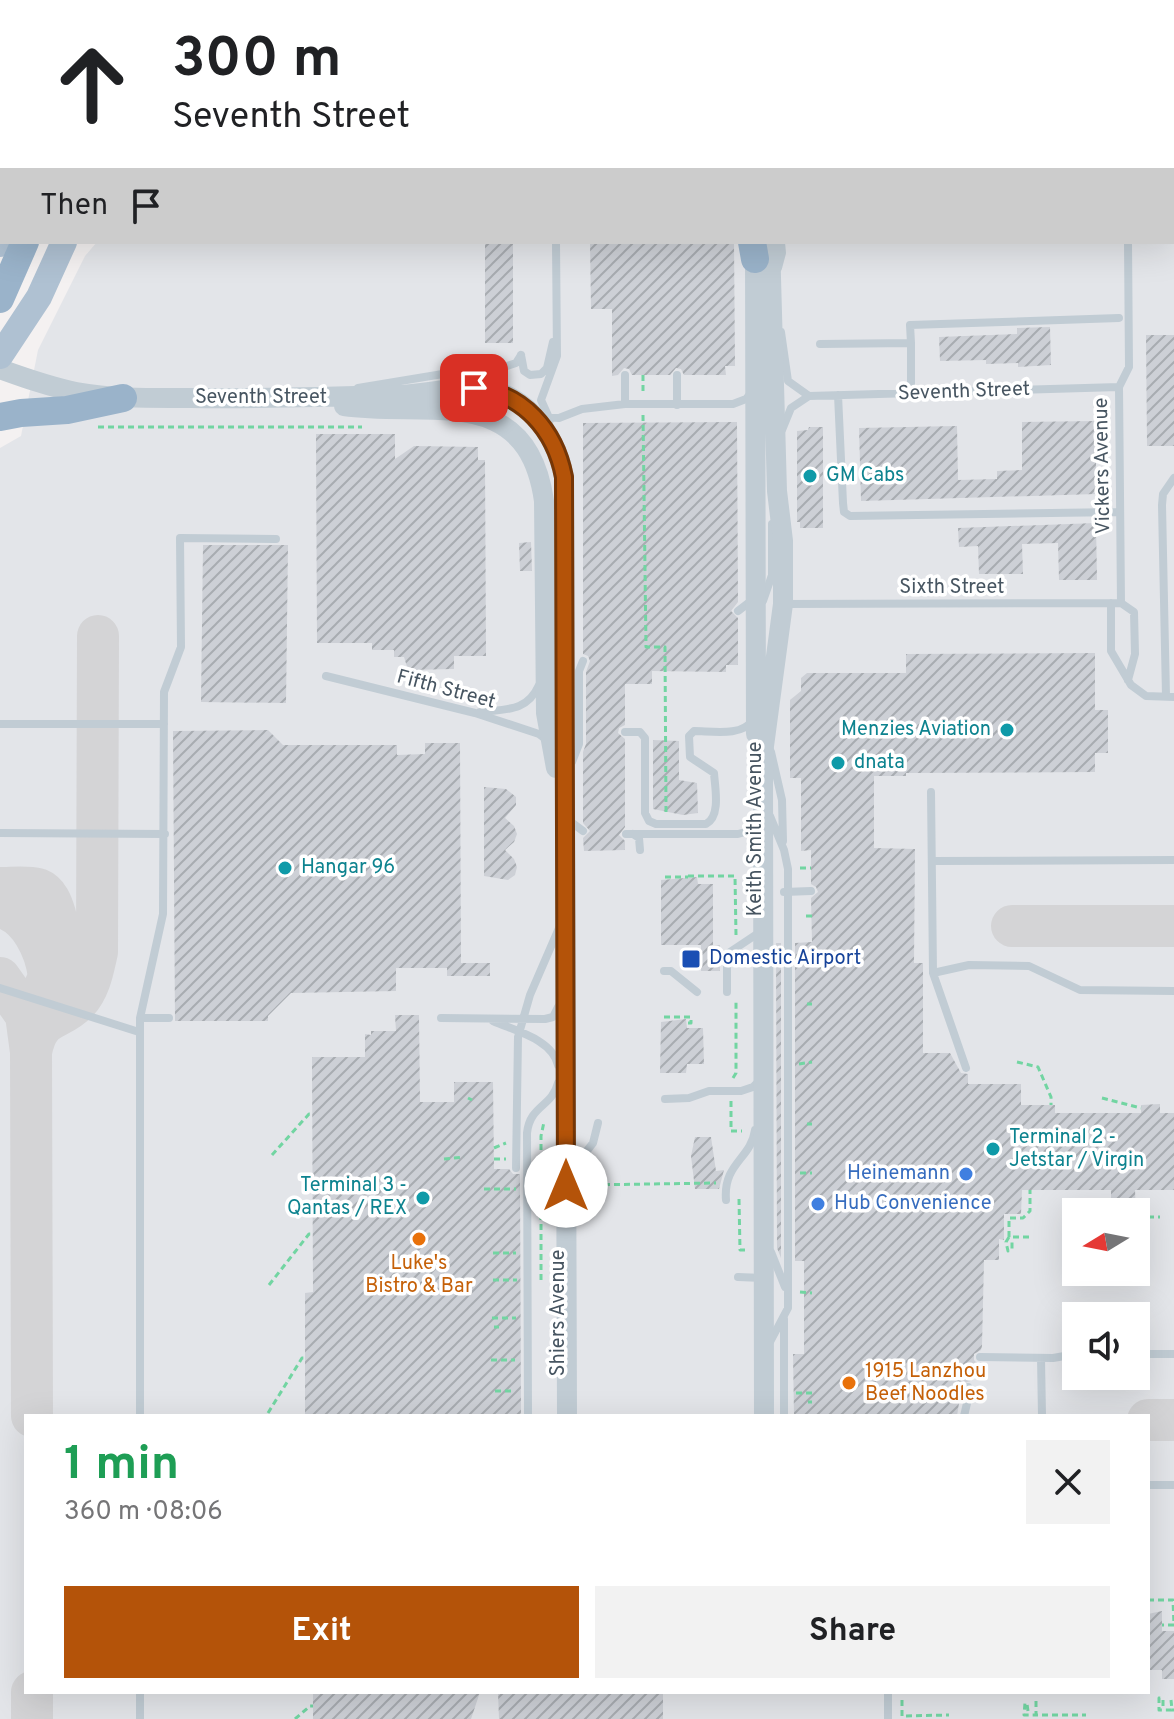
<!DOCTYPE html>
<html lang="en">
<head>
<meta charset="utf-8">
<style>
	body { margin:0; font-family:Overpass,sans-serif; background:#f2f2f2; color:#202124; height:100vh; display:flex; flex-direction:column; font-size:30px; white-space:nowrap }
	* { box-sizing:border-box; margin:0 }
	p { font-size:26px; color:#757577 }
	.icon { flex:none; width:44px; height:44px; fill:none; stroke:currentColor; stroke-width:2; stroke-linecap:round; stroke-linejoin:round }
	.map { position:relative; flex:1; overflow:hidden }
	.sheet { position:absolute; left:24px; top:1414px; width:1126px; height:280px; display:flex; flex-direction:column; background:#fff; border-radius:0px; box-shadow:0 8px 32px #0002 }
	.sheet>* { flex:none }
	.guide { position:absolute; left:0px; top:0px; width:1174px; height:244px; box-shadow:0 8px 32px #0002; background:#fff; color:#202124; overflow:hidden }
	.needle { width:52px; rotate:260deg }
	.tools { position:absolute; left:1062px; top:1198px; display:grid; gap:16px }
	.tools a { display:grid; place-items:center; width:88px; height:88px; border-radius:0px; background:#fff; box-shadow:0 8px 32px #0002; font-size:40px }
	.pin { position:absolute; display:grid; place-items:center; width:68px; height:68px; color:#fff; margin:-34px; border-radius:16px; box-shadow:0 4px 12px #0006 }
	.me { position:absolute; width:88px; margin:-44px; rotate:0deg; stroke-linejoin:round; filter:drop-shadow(0 0 6px #0008) }
	.turn { display:flex; align-items:center; gap:28px; height:168px; padding:0 40px; font-size:36px }
	.turn .icon { width:104px; height:104px; stroke-width:2.5 }
	.turn b { display:block; font-size:56px; line-height:68px }
	.then { display:flex; align-items:center; height:76px; padding:0 40px; background:#0003; gap:16px; font-size:30px }
	.round { display:grid; place-items:center; flex:none; width:84px; height:84px; border-radius:0px; background:#f2f2f2 }
	.head { display:flex; align-items:center; justify-content:space-between; height:136px; padding:0 40px }
	h1 { font-size:48px; font-weight:700; line-height:60px; color:#1e9e55 }
	.primary-button { display:flex; gap:16px; margin-top:auto; padding:16px 40px }
	.primary-button a { flex:1; height:92px; border-radius:0px; background:#b45309; color:#fff; font-size:32px; font-weight:700; line-height:92px; text-align:center }
	.primary-button a+a { background:#f2f2f2; color:#202124 }
	.map>svg:first-child { display:block }
	.airport { fill:#e3e5e9; fill-rule:evenodd }
	.lines { fill:none; stroke-linecap:round; stroke-linejoin:round }
	.taxiway { stroke:#d4d4d6; stroke-width:42 }
	.building { fill:url(#building-hatch) }
	.path { stroke:#72d5a2; stroke-width:3; stroke-dasharray:6 4; stroke-linecap:butt }
	.service { stroke:#c1ccd4; stroke-width:8 }
	.tertiary { stroke:#c1ccd4; stroke-width:20 }
	.primary { stroke:#afc1d2; stroke-width:26 }
	.trunk { stroke:#9ab3ca; stroke-width:28 }
	.route-casing { stroke:#753606; stroke-width:20 }
	.route { stroke:#b45309; stroke-width:14 }
	.culture-dot { fill:#0f9aa8; stroke:#fff; stroke-width:3 }
	.transit-dot { fill:#1a4fb4; stroke:#fff; stroke-width:3 }
	.shop-dot { fill:#3f7fe0; stroke:#fff; stroke-width:3 }
	.food-dot { fill:#e8710a; stroke:#fff; stroke-width:3 }
	.labels { text-anchor:middle; dominant-baseline:central; stroke-width:7; stroke-linejoin:round; paint-order:stroke }
	.street-label { font-size:20px; fill:#475561; stroke:#fff }
	.culture-label { font-size:20px; fill:#0d838f; stroke:#fff; text-anchor:start }
	.transit-label { font-size:20px; fill:#164399; stroke:#fff; text-anchor:start }
	.shop-label { font-size:20px; fill:#366cbe; stroke:#fff; text-anchor:end }
	.food-label { font-size:20px; fill:#c56008; stroke:#fff }
</style>
</head>
<body>
<div class="map">
<svg width="1174" height="1719" viewBox="0 0 1174 1719">
	<defs>
		<pattern id="building-hatch" width="6" height="6" patternUnits="userSpaceOnUse" patternTransform="scale(2)"><rect width="6" height="6" fill="#cdd0d6"/><path d="M-1 1l2-2M0 6l6-6M5 7l2-2" fill="none" stroke="#a8acb1"/></pattern>
	</defs>
	<rect width="100%" height="100%" fill="#f4f1f1"/>
	<path class="airport" d="M193,0H1174V1719H0V448L21,436L38,350L85,256L97,242H1172V2H191ZM1076,1212H1136V1272H1076ZM1076,1316H1136V1376H1076ZM26,1416H1148V1692H26Z"/>
	<g class="lines">
		<path class="taxiway" d="M0,888C12,888 26,886 38,889C48,893 52,904 55,914C69,968 34,987 30,1034
			M0,907C30,914 46,950 49,977
			M1012,926H1174
			M0,978L26,1015L31,1052L32,1416
			M31,1052C39,1012 57,1023 78,1001C90,988 93,969 97,952L98,636
			M1148,1420H1174
			M32,1719V1692"/>
	</g>
	<path class="building" d="M485,242H513V343H485Z
		M590,242H734L735,366H725L726,375H684L681,369L676,368L670,375H632L629,369L624,368L618,375L612,376V309H591Z
		M1050,327L1051,365L1018,367V363L986,364V360L940,361L939,337L1017,334V328Z
		M1146,335H1174V446H1147Z
		M1096,421V494L861,501L859,428L957,426L958,480L997,479V471L1022,470V422Z
		M737,422L738,602L731,611L738,618V665H726V672L652,671V684H625V725L619,728L618,733L625,739V827L619,835L625,841V850L584,851L583,838L590,831L583,823V752L586,744V672L590,661L588,656L583,654V423Z
		M809,427H823V528H800V522H797V431L808,430Z
		M316,434H395V459L414,446L478,447V460H485L486,656H454V669L408,670L404,657H394V650H372V643H317Z
		M1096,523L1097,580H1059L1058,543L1022,544L1023,574H979L978,546L959,547L958,528Z
		M531,542L532,571H520L519,543Z
		M203,545H288L286,703L201,702Z
		M1095,653V710H1108V753H1095V772L906,773V776H874V848L915,849L914,963H923V1053H950L961,1073L968,1074V1084H1021V1105H1055V1113H1141V1105L1160,1104V1113H1174V1190H1135L1136,1212H1111V1190H1022L1021,1214H1004V1240L999,1239V1260H984L982,1346L981,1350L974,1354V1360L977,1363L970,1381L962,1384L957,1416H794L793,1354H804V1261H795V943L812,942L811,898L818,892L816,887L811,884V850L801,851V778H790V700L801,691V678L807,673H906V654Z
		M268,730L283,745H397V755L425,754V743H460L461,963H490V976H447V968H396V991L291,993L268,1016V1021H175L173,731Z
		M653,740L679,741V780L697,783L698,813L683,815L653,809Z
		M484,787L506,789L516,797V805L505,818L514,826L517,834L514,842L505,850L514,859L517,867L515,875L508,880L484,876Z
		M697,877L698,884H713V945H720V971H701V945H661V880Z
		M776,943H781V1258L777,1248Z
		M395,1015H419L420,1102H454V1082H493L494,1169H509L513,1174H520L521,1416H305V1293L313,1292L312,1057H365V1034L371,1035V1031H396Z
		M686,1019L687,1028H703L704,1064H687L686,1073H660L661,1022Z
		M695,1137H711L716,1171L724,1170L719,1189H695L691,1156Z
		M1162,1611V1631H1174V1679H1162V1670H1148V1614Z
		M313,1692H480L471,1719H313Z
		M498,1692H663V1719H499Z"/>
	<g class="lines">
		<path class="path" d="M643,391V375
			M643,415L646,647H665L666,812
			M98,427H362
			M800,868H811
			M688,876H735L736,935
			M665,877H688
			M806,916H812
			M823,969V949
			M807,1004H812
			M664,1017H691V1023H686
			M1017,1062L1038,1067L1051,1097V1105
			M799,1064L812,1062
			M733,1078L736,1073V999
			M468,1098L472,1100
			M1102,1098L1141,1108
			M731,1101V1131H742
			M807,1124H812
			M494,1148L506,1143
			M272,1155L309,1114H313
			M444,1159L464,1157
			M494,1159H506
			M800,1173H812
			M584,1185L716,1183
			M484,1189H516
			M739,1199L740,1250H748
			M1138,1217H1160
			M1009,1237L1006,1242L1008,1251L1012,1249V1242
			M1029,1237H1009V1218H1023L1030,1211V1190
			M493,1253H516
			M493,1280H517
			M541,1280V1136L544,1122
			M269,1285L309,1234H313
			M800,1292L812,1293
			M492,1318H516
			M494,1327H499
			M491,1360H515
			M495,1391H515
			M796,1393H812
			M808,1402H812
			M268,1413L302,1358H305
			M1148,1600H1173L1174,1625H1162
			M902,1700V1716L949,1715
			M1171,1700L1172,1710H1174
			M1036,1701V1715H1086
			M1163,1706V1699L1159,1698V1710H1172
			M1028,1711L1027,1704L1025,1703L1024,1715H1036
			M295,1719L310,1706H313"/>
		<path class="service" d="M770,0V2
			M778,268L782,253L781,242
			M781,332L788,381L809,396
			M911,343L910,325L1119,318
			M820,344L911,343V393
			M521,355L524,371L530,375L541,374L547,368L553,342
			M625,375V404
			M677,375V405
			M358,388L485,367L507,366L516,363L521,355
			M838,395L843,503L844,512L850,516L1120,512
			M539,416L559,418L582,409L625,404H733L746,399L751,393
			M550,420L541,400L557,356L556,242
			M782,430L791,408L809,396L1119,387
			M763,601L772,575V524
			M1111,603V651L1131,685L1146,696L1174,697
			M1121,603L1119,387L1129,367L1128,242
			M1121,603L1134,612L1135,654L1128,680
			M784,604L1121,603
			M738,611L755,598
			M326,676L475,713L539,734L547,740
			M1166,696L1162,505L1163,494L1174,478
			M480,712C506,709 527,712 539,685
			M0,724H164
			M625,732H640L645,738V813L649,821L656,824H706C721,816 715,788 714,773L690,757L689,736L694,731C711,731 743,737 752,720
			M771,752L782,800L783,841
			M572,762L579,744V671L583,661
			M931,792L933,973L966,1068
			M567,819L583,831
			M0,833L165,834
			M626,834H738L753,830L761,822
			M633,834L639,838L640,850
			M932,861L1174,860
			M784,892L811,891
			M664,971H671L697,992
			M933,973L969,965L1029,966L1080,990L1174,991
			M0,988L139,1032
			M727,992V954L760,932
			M140,1018H169
			M441,1018L545,1019L553,1017L558,1007
			M493,1021C515,1031 552,1039 558,1065
			M665,1099L689,1098L709,1091H741L753,1087L759,1081
			M516,1168L518,1037L530,995L559,928
			M572,1170L593,1143L598,1123
			M726,1200C723,1163 751,1159 755,1130
			M771,1252L785,1287
			M738,1277L763,1278
			M770,1342L788,1308V869L784,850L770,816
			M1136,1354H1174
			M980,1357L1053,1358L1076,1354
			M1041,1358L1042,1416
			M140,1416V1018L163,914L164,692L181,647L180,538L276,539
			M528,1416L527,1133C530,1105 552,1107 558,1083
			M784,1416V1319
			M964,1416L968,1399V1387
			M1148,1485H1174
			M140,1692V1719
			M888,1692V1719"/>
		<path class="tertiary" d="M653,0L654,2
			M755,246L756,734
			M0,369C25,378 50,387 76,392C114,399 153,398 191,398C261,399 329,397 399,395C432,394 469,381 501,393C536,407 558,443 564,477L567,1416
			M344,406C430,418 527,382 544,501L546,713L556,768
			M764,1416L763,773L764,746L783,604V541L777,491L770,242"/>
		<path class="primary" d="M75,2L76,0
			M133,2V0
			M0,244L2,239
			M0,356L39,297L64,242"/>
		<path class="trunk" d="M594,0L596,2
			M672,0L673,2
			M117,2L118,0
			M752,242L755,259
			M0,299L25,242
			M0,417L21,413L67,410L123,398"/>
	</g>
	<g class="lines">
		<g class="route-casing">
			<path id="route" d="M474,388C523,393 555,430 564,477L566,1186"/>
		</g>
		<use href="#route" class="route"/>
	</g>
	<g class="culture-dot">
		<circle cx="810" cy="476" r="8"/>
		<circle cx="1007" cy="730" r="8"/>
		<circle cx="838" cy="763" r="8"/>
		<circle cx="285" cy="868" r="8"/>
		<circle cx="993" cy="1149" r="8"/>
		<circle cx="423" cy="1198" r="8"/>
	</g>
	<rect class="transit-dot" x="681" y="949" width="20" height="20" rx="4"/>
	<g class="shop-dot">
		<circle cx="966" cy="1174" r="8"/>
		<circle cx="818" cy="1204" r="8"/>
	</g>
	<g class="food-dot">
		<circle cx="419" cy="1239" r="8"/>
		<circle cx="849" cy="1383" r="8"/>
	</g>
	<g class="labels">
		<g class="street-label">
			<text transform="translate(964 392) rotate(-2)">Seventh Street</text>
			<text x="261" y="398">Seventh Street</text>
			<text transform="translate(1103 466) rotate(-91)">Vickers Avenue</text>
			<text x="952" y="588">Sixth Street</text>
			<text transform="translate(446 690) rotate(15)">Fifth Street</text>
			<text transform="translate(756 829) rotate(-90)">Keith Smith Avenue</text>
			<text transform="translate(559 1313) rotate(-90)">Shiers Avenue</text>
		</g>
		<g class="culture-label">
			<text x="826" y="476">GM Cabs</text>
			<text x="991" y="730" text-anchor="end">Menzies Aviation</text>
			<text x="854" y="763">dnata</text>
			<text x="301" y="868">Hangar 96</text>
			<text x="1009" y="1138">Terminal 2 -<tspan x="1009" dy="23">Jetstar / Virgin</tspan></text>
			<text x="407" y="1186" text-anchor="end">Terminal 3 -<tspan x="407" dy="23">Qantas / REX</tspan></text>
		</g>
		<g class="transit-label">
			<text x="709" y="959">Domestic Airport</text>
		</g>
		<g class="shop-label">
			<text x="950" y="1174">Heinemann</text>
			<text x="834" y="1204" text-anchor="start">Hub Convenience</text>
		</g>
		<g class="food-label">
			<text x="419" y="1264">Luke's<tspan x="419" dy="23">Bistro &amp; Bar</tspan></text>
			<text x="865" y="1372" text-anchor="start">1915 Lanzhou<tspan x="865" dy="23">Beef Noodles</tspan></text>
		</g>
	</g>
</svg>
<div class="tools">
<a><svg class="needle" viewBox="-14 -14 28 28"><path d="M0-13l5 13h-10z" fill="#e53935"/><path d="M0 13l5-13h-10z" fill="#757577"/></svg></a>
<a><svg class="icon" aria-label="sound" viewBox="0 0 24 24"><path d="M4 9h4l5-4v14l-5-4H4zM17 9q2 3 0 6"/></svg></a>
</div>
<div class="pin" style="left:474px;top:388px;background:#d93025"><svg class="icon" aria-label="arrive" viewBox="0 0 24 24"><path d="M6 21V4h12l-3 4 3 4H6"/></svg></div>
<svg class="me" style="left:566px;top:1186px" viewBox="-20 -20 40 40"><circle r="19" fill="#fff"/><path d="M0-13L10 11 0 6-10 11z" fill="#b45309"/></svg>
<div class="guide">
<div class="turn"><svg class="icon" aria-label="ahead" viewBox="0 0 24 24"><path d="M12 20V5M6 11l6-6 6 6"/></svg><div><b>300 m</b>Seventh Street</div></div>
<div class="then">Then<svg class="icon" aria-label="arrive" viewBox="0 0 24 24"><path d="M6 21V4h12l-3 4 3 4H6"/></svg></div>
</div>
<section class="sheet">
<div class="head"><div><h1>1 min</h1><p>360 m · 08:06</p></div><a class="round"><svg class="icon" aria-label="close" viewBox="0 0 24 24"><path d="M6 6l12 12M18 6L6 18"/></svg></a></div>
<div class="primary-button"><a>Exit</a><a>Share</a></div>
</section>
</div>
</body>
</html>
